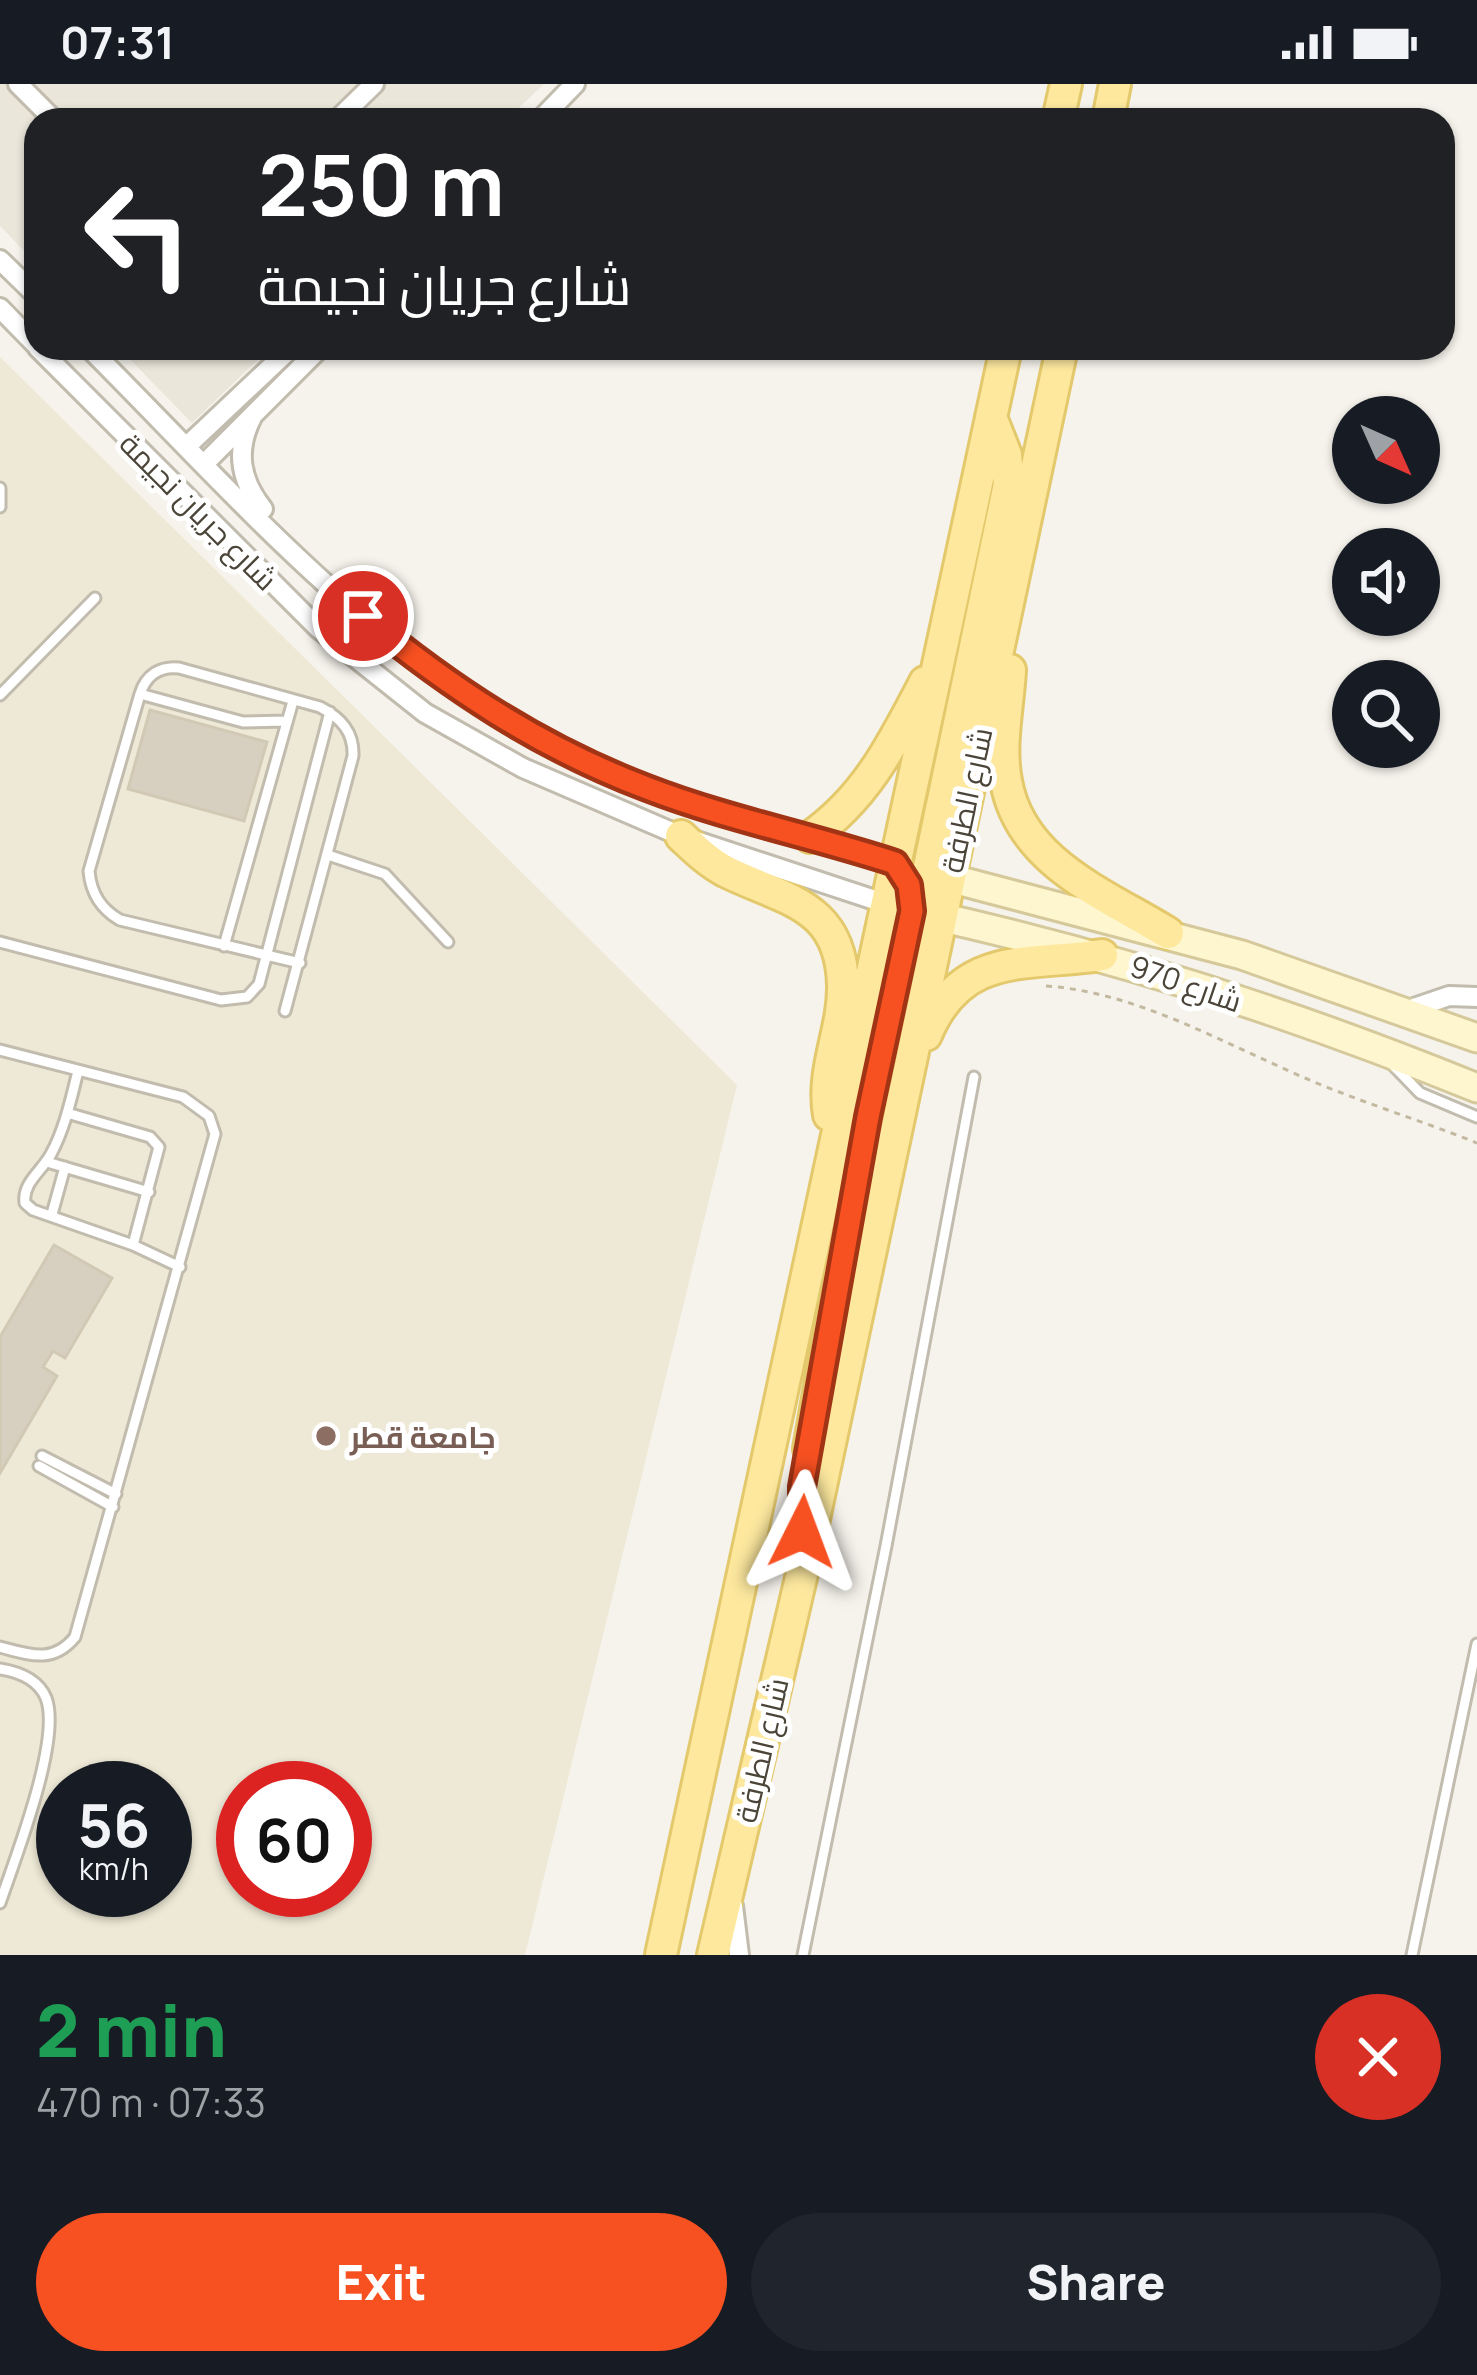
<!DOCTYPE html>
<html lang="en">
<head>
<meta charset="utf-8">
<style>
	body { margin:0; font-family:Manrope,Cairo,sans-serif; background:#20242c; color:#f1f3f6; height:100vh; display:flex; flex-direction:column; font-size:45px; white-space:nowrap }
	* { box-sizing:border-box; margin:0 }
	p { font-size:39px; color:#9ea1a6 }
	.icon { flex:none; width:66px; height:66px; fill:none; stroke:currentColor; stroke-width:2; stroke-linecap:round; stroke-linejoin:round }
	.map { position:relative; height:1871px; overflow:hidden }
	.sheet { display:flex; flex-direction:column; background:#171b24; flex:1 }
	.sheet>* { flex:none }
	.guide { position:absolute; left:24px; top:24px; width:1431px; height:252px; border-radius:36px; box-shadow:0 3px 9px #0004; background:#202124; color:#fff; overflow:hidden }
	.needle { width:78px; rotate:135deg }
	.fabs { position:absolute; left:1332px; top:312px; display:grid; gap:24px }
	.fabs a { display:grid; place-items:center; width:108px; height:108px; border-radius:50%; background:#171b24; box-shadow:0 3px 9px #0004; font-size:60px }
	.speed { position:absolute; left:36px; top:1677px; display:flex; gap:24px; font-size:60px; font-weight:700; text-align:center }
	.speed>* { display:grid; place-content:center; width:156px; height:156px; border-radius:50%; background:#171b24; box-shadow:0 3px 9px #0004; line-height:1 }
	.speed small { font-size:30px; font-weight:400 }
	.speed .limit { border:18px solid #d22; background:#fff; color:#111 }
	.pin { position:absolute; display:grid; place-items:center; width:102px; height:102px; color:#fff; margin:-51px; border:6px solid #fff; border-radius:50%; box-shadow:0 3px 12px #0007 }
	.me { position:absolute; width:132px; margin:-66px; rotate:3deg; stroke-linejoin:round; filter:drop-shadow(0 0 9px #0008) }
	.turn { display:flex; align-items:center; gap:42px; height:252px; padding:0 36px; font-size:54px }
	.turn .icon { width:156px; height:156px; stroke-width:2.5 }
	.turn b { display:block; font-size:84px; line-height:102px }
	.round { display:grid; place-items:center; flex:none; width:126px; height:126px; border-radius:63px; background:#20242c }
	.overview { display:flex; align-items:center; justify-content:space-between; height:204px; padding:0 36px }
	h1 { font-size:72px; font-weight:800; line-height:90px; color:#1e9e55 }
	.action { display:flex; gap:24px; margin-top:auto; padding:24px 36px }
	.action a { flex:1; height:138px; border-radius:72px; background:#f75021; color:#fff; font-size:48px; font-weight:800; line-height:138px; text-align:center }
	.action a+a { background:#20242c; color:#f1f3f6 }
	.status { display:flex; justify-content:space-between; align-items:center; height:84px; padding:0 60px; background:#171b24; direction:ltr }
	.status svg { height:33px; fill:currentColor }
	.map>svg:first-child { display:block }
	.residential { fill:#eae6da }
	.education { fill:#eee9d6; fill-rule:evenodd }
	.building { fill:#d7d0c1; stroke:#d2c9b4; stroke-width:3 }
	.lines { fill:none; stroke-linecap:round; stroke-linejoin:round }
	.lane-casing { stroke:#c1bcae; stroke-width:15 }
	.street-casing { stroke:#c1bcae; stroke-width:24 }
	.secondary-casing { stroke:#d5c99c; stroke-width:33 }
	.primary-casing { stroke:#e3c86c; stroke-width:36 }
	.path { stroke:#c3b9a0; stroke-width:3; stroke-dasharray:6 6; stroke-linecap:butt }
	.lane { stroke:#fff; stroke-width:9 }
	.street { stroke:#fff; stroke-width:18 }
	.secondary { stroke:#fef6ce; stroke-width:27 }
	.primary { stroke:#fde89e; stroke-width:30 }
	.route-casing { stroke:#a13415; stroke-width:30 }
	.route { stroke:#f75021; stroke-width:21 }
	.education-dot { fill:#8d6e63; stroke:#fff; stroke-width:4.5 }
	.labels { text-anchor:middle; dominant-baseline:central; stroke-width:10; stroke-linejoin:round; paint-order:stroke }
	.street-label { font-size:30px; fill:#4b4539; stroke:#fff }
	.education-label { font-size:30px; font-weight:bold; fill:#785e54; stroke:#fff; text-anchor:start }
</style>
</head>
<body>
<div class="status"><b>07:31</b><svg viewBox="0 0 49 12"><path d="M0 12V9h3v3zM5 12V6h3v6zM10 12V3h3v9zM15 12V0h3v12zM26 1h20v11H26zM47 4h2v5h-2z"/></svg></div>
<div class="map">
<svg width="1477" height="1871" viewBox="0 0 1477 1871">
	<rect width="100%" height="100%" fill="#f6f3ec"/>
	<path class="residential" d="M0,0H544L506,36H36V179L0,142Z
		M119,264H270L192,339Z"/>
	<path class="education" d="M0,273L737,1001L525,1871H0ZM63,1704H165V1806H63ZM243,1704H345V1806H243Z"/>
	<path class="building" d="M150,626L267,658L244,737L128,705Z
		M54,1161L112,1194L65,1274L53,1267L43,1283L57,1292L0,1389V1253Z"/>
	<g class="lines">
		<g class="lane-casing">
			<path id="lane" d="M0,404V423
				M140,610L243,638L287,637
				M0,611L95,514
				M328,771L385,790L448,858
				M0,858L221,916L247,913L259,900L330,628
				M224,862L293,617
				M285,927L353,672C354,648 341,634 320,623L179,584C160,582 146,591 140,610L89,787C91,810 101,825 120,836L300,879
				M0,966L183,1013L209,1032L215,1050L75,1553C53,1580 30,1571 0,1563
				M1390,978L1420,1009L1477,1033
				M78,987C71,1015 65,1044 51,1070C42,1087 22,1099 25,1119L33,1126L133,1161L180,1183
				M67,1029L150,1053L159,1063L133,1161
				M47,1078L149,1108
				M52,1130L65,1083
				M42,1372L116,1410
				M39,1382L113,1423
				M0,1585C19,1588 38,1595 46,1614C62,1655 15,1775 0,1819
				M803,1871L886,1462L974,993
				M1412,1871L1477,1560"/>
		</g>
		<g class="street-casing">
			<path id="street" d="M18,0L54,36
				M337,36L374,0
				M540,36L575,0
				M0,176L36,211
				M0,224L36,261
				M38,264L318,544L425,629L523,684L681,752L887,820
				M89,264C237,412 382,583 575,673C677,722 788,743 895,779
				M253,331C235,365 239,395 263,425
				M187,362L291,264
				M205,379L320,264
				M1408,926L1449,912L1477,913
				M733,1822L739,1871"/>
		</g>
		<g class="secondary-casing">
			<path id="secondary" d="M930,789L1242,871L1477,954
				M921,829C1111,870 1297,931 1477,1004"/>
		</g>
		<g class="primary-casing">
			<path id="primary" d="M1058,36L1066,0
				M1108,36L1115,0
				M1010,586C1008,623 999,661 1006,697C1020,779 1105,810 1168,849
				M681,752C695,765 708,778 725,787C783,816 841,819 843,901C844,946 821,985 829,1031
				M810,753C867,713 893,659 925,598
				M938,828L928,805V788L1009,400L1006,371L991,333
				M926,951C961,866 1026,882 1102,871
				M809,1365L868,1033L912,827L909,801L895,779
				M661,1871L1006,264
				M713,1871L807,1468L1062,264"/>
		</g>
		<path class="path" d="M1046,902C1136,908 1223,959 1305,994C1360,1018 1420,1036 1477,1059"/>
		<use href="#lane" class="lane"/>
		<use href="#street" class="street"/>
		<use href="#secondary" class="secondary"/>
		<use href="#primary" class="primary"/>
	</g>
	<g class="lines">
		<g class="route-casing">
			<path id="route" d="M363,532C450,604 541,664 647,704C727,735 813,752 895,779L909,801L912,827L868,1033L802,1403V1448"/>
		</g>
		<use href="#route" class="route"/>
	</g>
	<circle class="education-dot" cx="326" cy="1352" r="12"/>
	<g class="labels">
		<g class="street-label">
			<text transform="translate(199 427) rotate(45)">شارع جريان نجيمة</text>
			<text transform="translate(966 716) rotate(-78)">شارع الطرفة</text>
			<text transform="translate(1186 899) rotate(19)">شارع 970</text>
			<text transform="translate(761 1666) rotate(-77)">شارع الطرفة</text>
		</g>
		<g class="education-label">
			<text x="350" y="1352">جامعة قطر</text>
		</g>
	</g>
</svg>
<div class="fabs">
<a><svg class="needle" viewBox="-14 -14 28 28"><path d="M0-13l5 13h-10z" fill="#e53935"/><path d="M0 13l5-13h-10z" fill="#9ea1a6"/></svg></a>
<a><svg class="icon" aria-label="sound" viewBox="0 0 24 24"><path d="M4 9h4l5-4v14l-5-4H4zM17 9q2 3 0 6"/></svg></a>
<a><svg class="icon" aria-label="search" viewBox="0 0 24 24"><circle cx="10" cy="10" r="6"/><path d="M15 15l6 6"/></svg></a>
</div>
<div class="speed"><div>56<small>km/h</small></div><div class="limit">60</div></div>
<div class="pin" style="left:363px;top:532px;background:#d93025"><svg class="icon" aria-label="arrive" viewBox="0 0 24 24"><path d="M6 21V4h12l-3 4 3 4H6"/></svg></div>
<svg class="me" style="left:802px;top:1448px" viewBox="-20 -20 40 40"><path d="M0-17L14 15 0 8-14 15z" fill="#f75021" stroke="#fff" stroke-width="4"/></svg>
<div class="guide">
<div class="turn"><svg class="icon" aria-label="left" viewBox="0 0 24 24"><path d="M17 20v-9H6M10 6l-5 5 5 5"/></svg><div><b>250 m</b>شارع جريان نجيمة</div></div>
</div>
</div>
<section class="sheet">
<div class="overview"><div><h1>2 min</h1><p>470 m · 07:33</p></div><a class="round" style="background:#d93025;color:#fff"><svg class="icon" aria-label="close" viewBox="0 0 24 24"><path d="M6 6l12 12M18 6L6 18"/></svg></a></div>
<div class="action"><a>Exit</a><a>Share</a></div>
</section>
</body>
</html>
